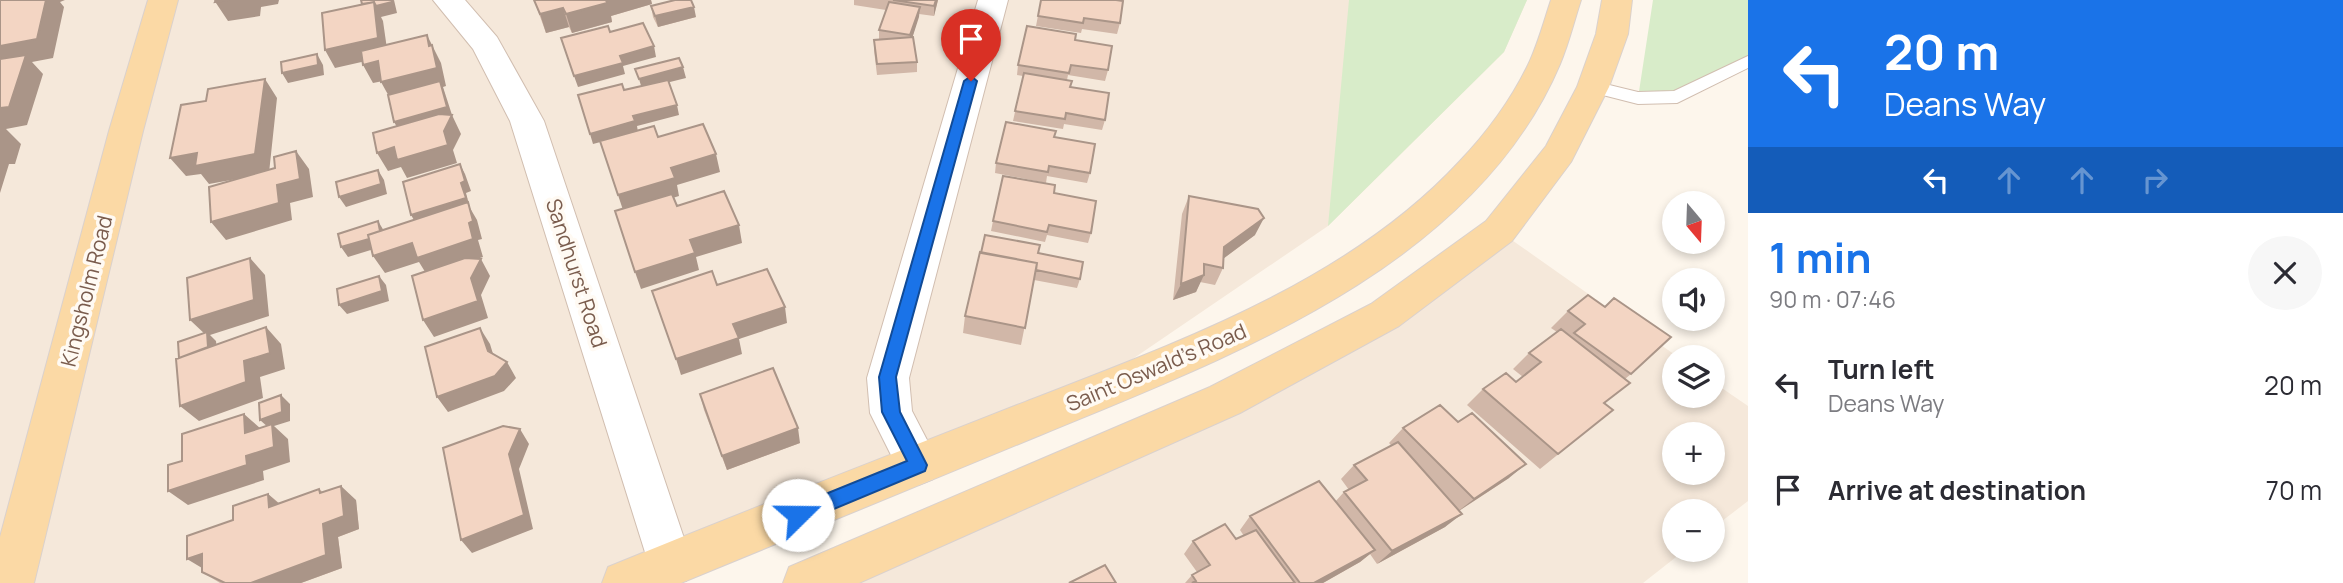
<!DOCTYPE html>
<html lang="en">
<head>
<meta charset="utf-8">
<style>
	body { margin:0; font-family:Manrope,sans-serif; background:#f7f7f7; color:#2b2b33; height:100vh; display:flex; flex-direction:column; font-size:26px; white-space:nowrap }
	* { box-sizing:border-box; margin:0 }
	p { font-size:23px; color:#7c7c81 }
	.icon { flex:none; width:38px; height:38px; fill:none; stroke:currentColor; stroke-width:2; stroke-linecap:round; stroke-linejoin:round }
	.map { position:relative; flex:1; overflow:hidden }
	.side { display:flex; flex-direction:column; background:#fff; width:595px }
	.side>* { flex:none }
	.guide { background:#1a73e8; color:#fff; overflow:hidden }
	.needle { width:46px; rotate:161deg }
	.tools { position:absolute; left:1662px; top:191px; display:grid; gap:14px }
	.tools a { display:grid; place-items:center; width:63px; height:63px; border-radius:50%; background:#fff; box-shadow:0 4px 10px #0003; font-size:35px }
	.pin { position:absolute; display:grid; place-items:center; width:60px; height:60px; color:#fff; margin:-72px -30px; border-radius:50% 50% 50% 0; rotate:-45deg; box-shadow:0 0 7px #0007 }
	.pin .icon { rotate:45deg }
	.me { position:absolute; width:77px; margin:-38px; rotate:68deg; stroke-linejoin:round; filter:drop-shadow(0 0 5px #0008) }
	.turn { display:flex; align-items:center; gap:24px; height:147px; padding:0 21px; font-size:32px }
	.turn .icon { width:91px; height:91px; stroke-width:2.5 }
	.turn b { display:block; font-size:49px; line-height:60px }
	.lanes { display:flex; align-items:center; height:66px; padding:0 21px; background:#0003; justify-content:center; gap:35px; direction:ltr }
	.lanes .off { opacity:.35 }
	.round { display:grid; place-items:center; flex:none; width:74px; height:74px; border-radius:37px; background:#f7f7f7 }
	.overview { display:flex; align-items:center; justify-content:space-between; height:119px; padding:0 21px }
	h1 { font-size:42px; font-weight:700; line-height:52px; color:#1a73e8 }
	ul { padding:0; list-style:none }
	li { display:flex; align-items:center; gap:21px; height:105px; padding:0 21px }
	li div { flex:1 }
	li b { display:block; font-size:26px }
	li em { font-style:normal }
	main { display:flex; flex:1; min-height:0 }
	.map>svg:first-child { display:block }
	.residential { fill:#f5e8da; fill-rule:evenodd }
	.green { fill:#d8ecc9 }
	.lines { fill:none; stroke-linecap:round; stroke-linejoin:round }
	.service-casing { stroke:#d1beb0; stroke-width:2 }
	.minor-casing { stroke:#d1beb0; stroke-width:2 }
	.primary-casing { stroke:#dad1cd; stroke-width:2 }
	.service { fill:#fff; fill-rule:evenodd }
	.minor { fill:#fff; fill-rule:evenodd }
	.primary { fill:#fbd9a5; fill-rule:evenodd }
	.wall { fill:#d1b7a8 }
	.shaded-wall { fill:#aa9588 }
	.building { fill:#f3d5c3; stroke:#aa9588; stroke-width:2 }
	.route { fill:#1a73e8; stroke:#114b97; stroke-width:2 }
	.labels { text-anchor:middle; dominant-baseline:central; stroke-width:7; stroke-linejoin:round; paint-order:stroke }
	.street-label { font-size:21px; fill:#7a5c4d; stroke:#fffaf3 }
</style>
</head>
<body>
<main>
<div class="map">
<svg width="1748" height="583" viewBox="0 0 1748 583">
	<rect width="100%" height="100%" fill="#fdf6ec"/>
	<path class="residential" d="M0,0H1527L1504,52L1328,226L1065,405L625,583H0Z
		M1499,231L1678,357H1675V396H1713V382L1748,406V501L1713,528V511H1675V550H1685L1643,583H806L1225,400ZM1675,434H1713V472H1675Z"/>
	<path class="green" d="M1349,0H1527L1504,52L1328,226Z
		M1653,0H1748V61L1677,97L1638,98Z"/>
	<g class="lines">
		<g class="service-casing">
			<path id="service" d="M1748,56V68L1677,103L1638,104L1587,91L1585,87L1593,81L1638,92L1674,91Z"/>
		</g>
		<g class="minor-casing">
			<path id="minor" d="M433,0H465L497,37L544,121L693,565L686,581H654L510,121L473,49Z
				M978,0H1008L909,378L912,411L940,465L933,479L918,485L903,479L870,413L867,378Z"/>
		</g>
		<g class="primary-casing">
			<path id="primary" d="M148,0H178L143,131L34,583H0V537L109,131Z
				M1551,0H1581C1574,21 1569,43 1560,64C1474,267 1231,356 1043,434C922,484 802,533 681,583H602L608,567C744,511 881,459 1017,405C1170,345 1345,285 1459,162C1486,134 1511,100 1528,65C1538,44 1544,21 1551,0Z
				M1602,0H1632L1628,34L1609,87L1571,162L1512,241L1399,326L1240,413L859,583H783L789,567L1210,387L1371,304L1486,221L1546,146L1577,87L1596,34Z"/>
		</g>
		<use href="#service" class="service"/>
		<use href="#minor" class="minor"/>
		<use href="#primary" class="primary"/>
	</g>
	<path class="wall" d="M534,0H651L652,4L611,16L612,22L572,33L569,27L546,33Z
		M854,0H938L934,16L919,14L912,38L917,62V72L877,75L874,50V40L879,39V30L886,10L854,5Z
		M1041,0L1120,23L1117,34L1082,29L1081,33L1036,26Z
		M651,6L696,17L658,27L653,17Z
		M1075,40L1108,70L1105,81L1068,75L1067,80L1071,87L1105,120L1102,130L1064,124L1063,129L1013,121L1023,76L1017,75L1018,65Z
		M1054,137L1090,173L1087,183L1047,176L1046,183L995,173L996,163Z
		M1054,193L1091,233L1088,243L1047,235L1045,242L991,231L993,221Z
		M1189,196L1255,235L1223,259V268L1215,285L1200,282L1196,292L1173,300L1182,214Z
		M1038,253L1080,279L1077,288L1034,280L1021,345L963,333L965,316Z
		M1588,295L1631,374L1625,379L1605,403L1613,410L1540,469L1467,405L1483,389L1516,382L1523,377L1513,369L1529,353L1557,332L1551,328L1568,311Z
		M700,394L800,443L727,470L704,410Z
		M1403,428L1509,478L1459,511L1445,527L1377,564L1370,554L1360,562L1323,583H1185L1192,575L1197,572L1184,554L1193,541L1236,539L1244,536L1240,530L1250,516L1335,502L1344,492L1349,490L1341,479L1354,465L1392,446L1389,443Z
		M319,489L323,492L356,500L359,529L338,537L342,568L301,583H220L202,572L233,520L268,494L279,503Z"/>
	<path class="shaded-wall" d="M6,0H65L60,2L64,7L53,58L32,62L43,74L27,125L6,129L21,144L15,164H9L0,193V46Z
		M214,0H279L278,4L261,7L260,16L228,21Z
		M394,0L397,13L381,17L383,21L388,56L335,68L325,50L374,2Z
		M605,0H651L652,4L611,16L612,22L572,33L566,14Z
		M936,0H938L934,16V6Z
		M694,7L696,17L658,27L655,16Z
		M920,7L919,17L910,45V35Z
		M563,8L569,27L546,33L540,14Z
		M427,35L441,63L446,86L443,87L452,115L461,134L453,150L457,163L407,178L401,167L388,171L377,153L400,132L394,122L391,100L381,82L429,46Z
		M654,46L656,57L623,66L625,74L578,87L574,76L620,56Z
		M317,54L323,65L324,75L288,83L282,73Z
		M378,61L388,80L373,83L363,65Z
		M683,67L686,78L642,89L639,79Z
		M265,79L277,98L269,173L209,184L201,174L186,176L170,158Z
		M677,105L679,115L637,126L638,132L593,144L590,134L633,116Z
		M296,151L309,169L313,197L290,203L292,220L226,240L211,222L277,185Z
		M716,154L720,172L677,185L679,196L624,213L618,195L671,168Z
		M460,164L465,174L471,191L466,193L470,208L477,220L482,239L478,240L483,257L427,275L419,262L385,273L373,256L417,225L411,215L461,183Z
		M378,170L384,180L387,194L346,207L339,197Z
		M1264,218L1255,235L1216,264L1224,247Z
		M378,221L384,231L387,245L348,257L341,247Z
		M739,225L742,243L696,257L699,270L641,289L635,272L690,240Z
		M250,258L265,275L269,316L210,335L216,341L218,362L189,372L207,336L190,320Z
		M481,259L490,276L481,295L488,318L434,337L423,320L471,278Z
		M1204,275L1196,292L1173,300L1181,284Z
		M379,276L386,285L389,301L347,314L339,305Z
		M785,307L787,323L739,339L742,354L681,375L676,359L733,324Z
		M266,327L281,344L285,369L260,377L263,398L199,421L180,406L244,361Z
		M480,328L490,344L497,367L488,351Z
		M507,362L516,378L504,391L448,412L437,397Z
		M281,395L290,404V421L274,426L288,439L290,462L263,471L264,480L188,505L168,491L246,456L269,428L260,420Z
		M244,414L261,429L245,433Z
		M798,428L800,443L727,470L722,456Z
		M520,429L529,444L519,469L533,529L472,553L461,540L509,454Z
		M1526,464L1509,478L1457,512L1474,499Z
		M341,486L356,500L359,529L338,537L342,568L301,583H251L323,524Z
		M268,494L284,508L269,507Z
		M1462,514L1445,527L1377,564L1392,551Z
		M1375,550L1360,562L1323,583H1314Z
		M202,554L207,571L187,559Z"/>
	<path class="building" d="M0,0H46L37,39L0,46Z
		M216,0H229L215,2Z
		M361,0H392V2L376,6L374,2L362,4Z
		M534,0H606L607,3L566,14L563,8L540,14Z
		M675,0H691L694,7L655,16L651,6Z
		M893,0H936L934,6Z
		M1041,0H1116L1123,1L1120,23L1084,18L1083,23L1038,16Z
		M374,2L378,38L325,50L322,13Z
		M889,2L920,7L910,35L879,30Z
		M643,23L654,46L620,56L623,63L574,76L561,38L608,26L610,32Z
		M1027,26L1076,34L1075,40L1112,46L1108,70L1071,65L1069,73L1018,65Z
		M427,35L429,46L432,45L437,68L381,82L378,61L363,65L361,51Z
		M913,37L917,62L877,64L874,40Z
		M317,54L318,65L282,73L281,62Z
		M26,55L9,107L0,108V59Z
		M679,58L683,67L639,79L635,69Z
		M1024,73L1072,81L1070,87L1109,93L1105,120L1066,113L1065,119L1015,111Z
		M265,79L255,154L195,166L197,153L170,158L181,105L206,101L208,89Z
		M668,80L677,105L633,116L635,121L590,134L578,95L622,84L624,90Z
		M440,81L447,107L394,122L388,95Z
		M439,114L452,115L444,131L448,145L397,160L394,147L377,153L373,133Z
		M1006,122L1056,131L1054,137L1095,144L1090,173L1049,166L1048,172L996,163Z
		M703,124L716,154L671,168L675,178L618,195L600,141L654,126L658,137Z
		M296,151L300,179L277,185L279,203L211,222L209,187L275,168L274,157Z
		M460,164L465,181L461,183L466,198L411,215L403,182Z
		M378,170L381,184L339,197L336,182Z
		M1003,176L1055,185L1054,193L1096,201L1091,233L1049,225L1047,232L993,221Z
		M724,191L739,225L690,240L695,253L635,272L615,211L672,194L677,206Z
		M1189,196L1258,209L1264,218L1224,247L1223,268L1204,264V275L1181,284Z
		M468,202L473,221L469,223L473,239L417,258L412,243L373,256L368,235Z
		M378,221L380,231L368,235L369,239L341,247L338,234Z
		M985,235L1040,245L1038,253L1083,262L1080,279L1036,270L1037,263L981,253Z
		M980,252L1037,263L1025,328L965,316Z
		M250,258L254,300L190,320L187,278Z
		M465,258L481,259L471,278L478,301L423,320L412,276Z
		M767,269L785,307L733,324L739,338L676,359L652,291L712,271L717,285Z
		M379,276L382,291L339,305L337,289Z
		M1588,295L1605,307L1614,298L1671,337L1631,374L1574,333L1585,324L1568,311Z
		M266,327L270,353L244,361L246,382L180,406L176,359Z
		M480,328L488,351L507,362L495,376L437,397L425,347Z
		M1561,329L1630,383L1604,403L1613,410L1558,454L1483,389L1506,373L1516,382L1541,362L1529,353Z
		M207,332L208,347L179,358L178,342Z
		M773,368L798,428L722,456L700,394Z
		M281,395L282,412L260,420L259,403Z
		M1440,405L1458,422L1472,413L1526,464L1474,499L1403,428Z
		M244,414L245,433L272,424L274,447L246,456L247,465L168,491V465L182,461V434Z
		M503,426L520,429L509,454L524,515L461,540L443,448Z
		M1398,442L1462,514L1392,551L1344,492L1367,480L1354,465Z
		M1319,481L1375,550L1314,583H1300L1250,516Z
		M341,486L344,516L323,524L326,555L251,583H225L202,572V554L187,559V536L233,520V506L268,494L269,507L319,489L320,493Z
		M1225,524L1236,539L1256,530L1295,583H1192L1196,581L1192,575L1210,565L1193,541Z
		M1105,565L1116,583H1069Z"/>
	<path class="route" d="M971,76L977,81L896,377L900,412L927,465L925,471L805,521L798,523L791,521L789,515L791,508L907,461L882,412L879,377L964,81Z"/>
	<g class="labels">
		<g class="street-label">
			<text transform="translate(577 273) rotate(72)">Sandhurst Road</text>
			<text transform="translate(86 291) rotate(-76)">Kingsholm Road</text>
			<text transform="translate(1156 367) rotate(-23)">Saint Oswald's Road</text>
		</g>
	</g>
</svg>
<div class="tools">
<a><svg class="needle" viewBox="-14 -14 28 28"><path d="M0-13l5 13h-10z" fill="#e53935"/><path d="M0 13l5-13h-10z" fill="#7c7c81"/></svg></a>
<a><svg class="icon" aria-label="sound" viewBox="0 0 24 24"><path d="M4 9h4l5-4v14l-5-4H4zM17 9q2 3 0 6"/></svg></a>
<a><svg class="icon" aria-label="layers" viewBox="0 0 24 24"><path d="M12 4l9 5-9 5-9-5zM3 14l9 5 9-5"/></svg></a>
<a>+</a>
<a>−</a>
</div>
<div class="pin" style="left:971px;top:81px;background:#d93025"><svg class="icon" aria-label="arrive" viewBox="0 0 24 24"><path d="M6 21V4h12l-3 4 3 4H6"/></svg></div>
<svg class="me" style="left:798px;top:515px" viewBox="-20 -20 40 40"><circle r="19" fill="#fff"/><path d="M0-13L10 11 0 6-10 11z" fill="#1a73e8"/></svg>
</div>
<section class="side">
<div class="guide">
<div class="turn"><svg class="icon" aria-label="left" viewBox="0 0 24 24"><path d="M17 20v-9H6M10 6l-5 5 5 5"/></svg><div><b>20 m</b>Deans Way</div></div>
<div class="lanes"><svg class="icon" aria-label="left" viewBox="0 0 24 24"><path d="M17 20v-9H6M10 6l-5 5 5 5"/></svg><svg class="icon off" aria-label="ahead" viewBox="0 0 24 24"><path d="M12 20V5M6 11l6-6 6 6"/></svg><svg class="icon off" aria-label="ahead" viewBox="0 0 24 24"><path d="M12 20V5M6 11l6-6 6 6"/></svg><svg class="icon off" aria-label="right" viewBox="0 0 24 24"><path d="M7 20v-9h11M14 6l5 5-5 5"/></svg></div>
</div>
<div class="overview"><div><h1>1 min</h1><p>90 m · 07:46</p></div><a class="round"><svg class="icon" aria-label="close" viewBox="0 0 24 24"><path d="M6 6l12 12M18 6L6 18"/></svg></a></div>
<ul>
<li><svg class="icon" aria-label="left" viewBox="0 0 24 24"><path d="M17 20v-9H6M10 6l-5 5 5 5"/></svg><div><b>Turn left</b><p>Deans Way</p></div><em>20 m</em></li>
<li><svg class="icon" aria-label="arrive" viewBox="0 0 24 24"><path d="M6 21V4h12l-3 4 3 4H6"/></svg><div><b>Arrive at destination</b></div><em>70 m</em></li>
</ul>
</section>
</main>
</body>
</html>
